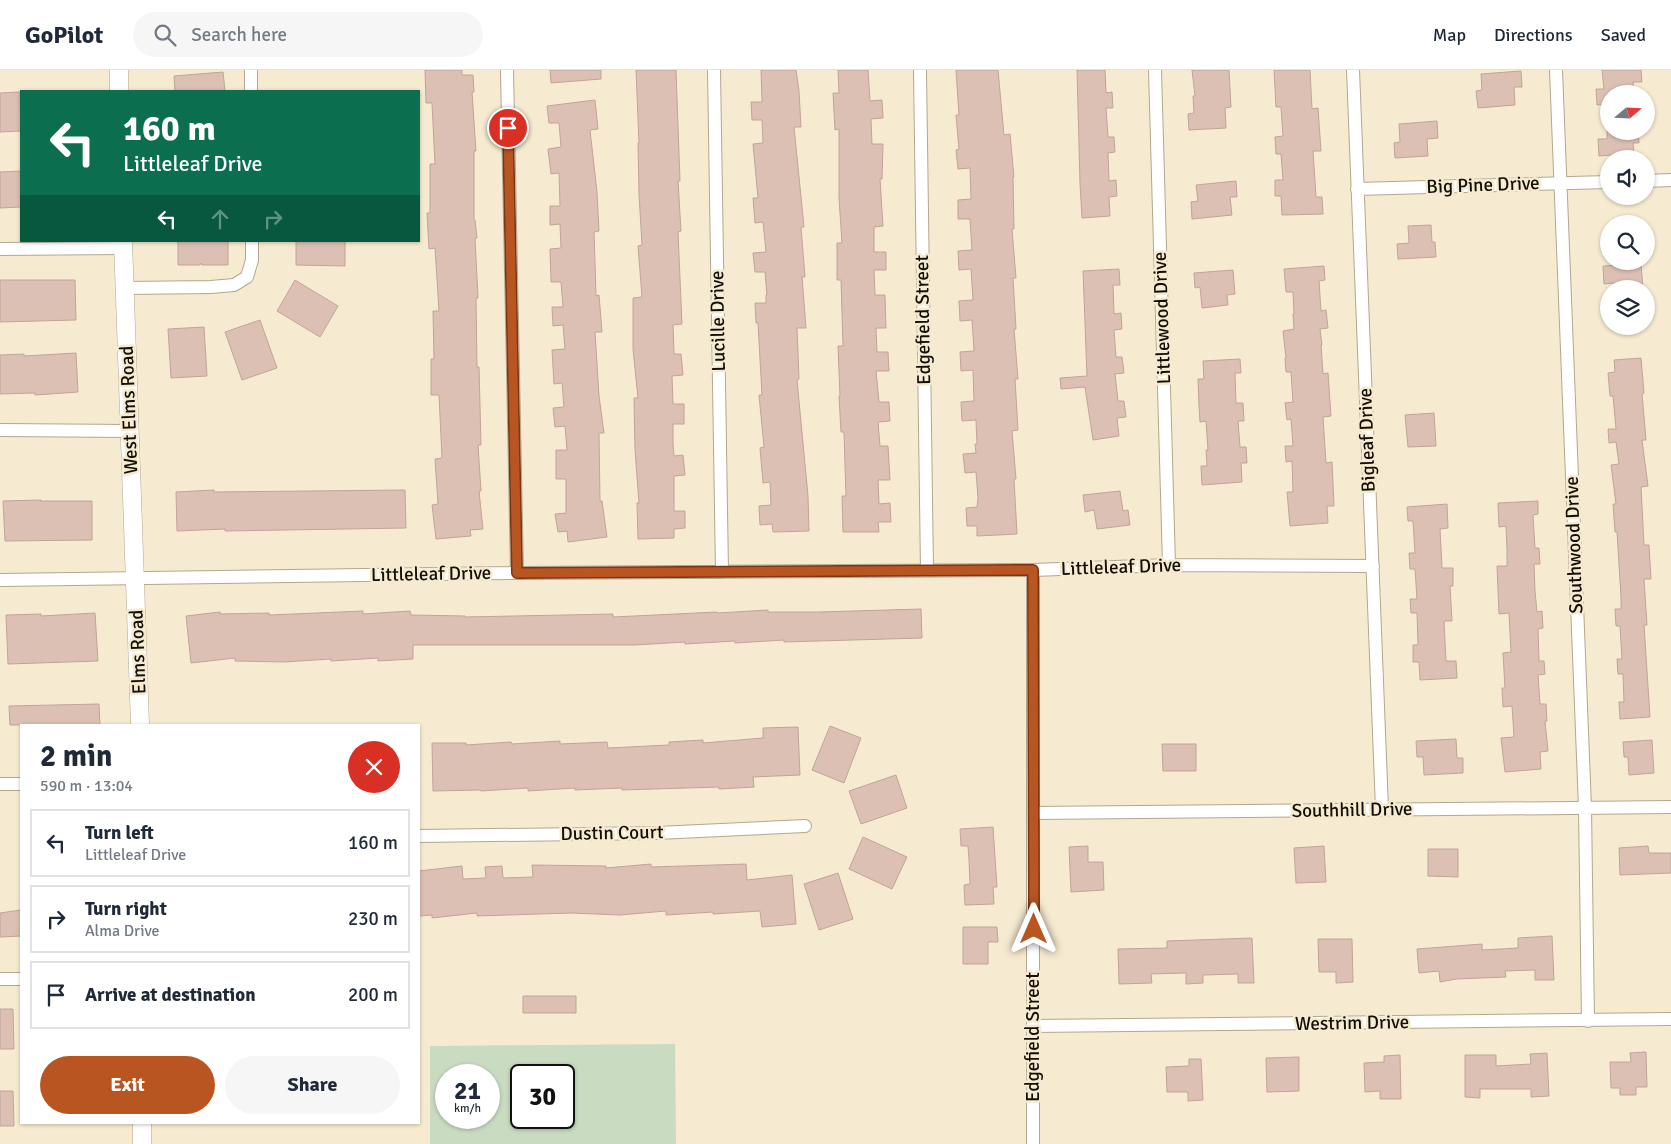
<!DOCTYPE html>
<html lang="en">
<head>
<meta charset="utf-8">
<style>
	body { margin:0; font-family:Signika,sans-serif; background:#f6f6f7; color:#1f2937; height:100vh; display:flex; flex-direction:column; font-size:19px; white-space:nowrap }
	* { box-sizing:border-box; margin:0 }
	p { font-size:16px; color:#747a83 }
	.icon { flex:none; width:28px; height:28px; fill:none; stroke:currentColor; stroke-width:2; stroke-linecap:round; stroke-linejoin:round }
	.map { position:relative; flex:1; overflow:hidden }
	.details { position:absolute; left:20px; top:654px; width:400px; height:400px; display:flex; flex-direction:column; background:#fff; border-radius:0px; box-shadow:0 1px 4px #0004 }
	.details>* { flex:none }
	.hud { position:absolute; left:20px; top:20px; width:400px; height:152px; border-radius:0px; box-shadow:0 1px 4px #0004; background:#0b6e4f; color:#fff; overflow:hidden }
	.needle { width:32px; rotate:71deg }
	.fabs { position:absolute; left:1600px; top:15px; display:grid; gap:10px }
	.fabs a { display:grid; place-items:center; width:55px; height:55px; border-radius:50%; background:#fff; box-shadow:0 1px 4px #0004; font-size:25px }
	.speed { position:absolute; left:435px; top:994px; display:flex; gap:10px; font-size:25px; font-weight:700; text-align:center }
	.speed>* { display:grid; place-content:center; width:65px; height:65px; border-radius:50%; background:#fff; box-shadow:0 1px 4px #0004; line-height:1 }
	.speed small { font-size:12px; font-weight:400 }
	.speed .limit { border:2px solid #111; border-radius:8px; background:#fff; color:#111 }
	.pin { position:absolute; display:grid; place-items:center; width:42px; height:42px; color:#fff; margin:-21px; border:2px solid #fff; border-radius:50%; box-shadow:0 1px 5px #0007 }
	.me { position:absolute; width:55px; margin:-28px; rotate:0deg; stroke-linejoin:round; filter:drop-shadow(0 0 4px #0008) }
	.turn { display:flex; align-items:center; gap:18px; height:105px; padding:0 20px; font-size:22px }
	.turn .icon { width:65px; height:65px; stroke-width:2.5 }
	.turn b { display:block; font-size:35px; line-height:42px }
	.lanes { display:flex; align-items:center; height:48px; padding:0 20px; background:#0003; justify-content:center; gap:25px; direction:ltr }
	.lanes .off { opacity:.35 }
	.round { display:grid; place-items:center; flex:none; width:52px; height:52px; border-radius:26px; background:#f6f6f7 }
	.overview { display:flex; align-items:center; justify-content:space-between; height:85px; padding:0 20px }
	h1 { font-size:30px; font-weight:700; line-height:38px }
	.action { display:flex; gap:10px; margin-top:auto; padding:10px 20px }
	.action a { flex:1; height:58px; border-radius:30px; background:#b95521; color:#fff; font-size:20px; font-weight:700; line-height:58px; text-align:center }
	.action a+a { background:#f6f6f7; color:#1f2937 }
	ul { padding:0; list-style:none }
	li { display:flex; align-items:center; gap:15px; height:68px; margin:0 10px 8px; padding:0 10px; border:2px solid #e0e1e3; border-radius:0px }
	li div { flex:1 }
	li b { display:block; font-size:19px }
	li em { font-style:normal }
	header { display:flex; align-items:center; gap:30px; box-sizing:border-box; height:70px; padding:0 25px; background:#fff; border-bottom:1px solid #e0e1e3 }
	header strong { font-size:24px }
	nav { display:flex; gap:28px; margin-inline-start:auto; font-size:18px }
	.search { width:350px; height:45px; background:#f6f6f7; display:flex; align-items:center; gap:12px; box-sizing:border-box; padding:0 18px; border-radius:28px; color:#747a83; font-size:19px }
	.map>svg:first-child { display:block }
	.green { fill:#c9dcc2; fill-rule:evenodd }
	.building { fill:#ddc0b4; stroke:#c0a499 }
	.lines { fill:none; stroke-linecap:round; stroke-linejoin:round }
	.street-casing { stroke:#b2a88f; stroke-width:14 }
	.secondary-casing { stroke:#b2a88f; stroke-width:19 }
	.street { stroke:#fff; stroke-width:12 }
	.secondary { stroke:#fff; stroke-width:18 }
	.route-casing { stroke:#783715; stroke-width:12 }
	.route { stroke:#b95521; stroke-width:9 }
	.labels { text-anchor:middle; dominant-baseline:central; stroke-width:5; stroke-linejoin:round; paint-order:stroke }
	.street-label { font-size:19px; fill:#130f07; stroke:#f6ebd1 }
</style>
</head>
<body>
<header>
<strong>GoPilot</strong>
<div class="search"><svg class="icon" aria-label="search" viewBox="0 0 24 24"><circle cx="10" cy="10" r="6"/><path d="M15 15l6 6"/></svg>Search here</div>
<nav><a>Map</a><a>Directions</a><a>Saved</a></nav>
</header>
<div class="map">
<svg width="1671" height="1074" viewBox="0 0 1671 1074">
	<rect width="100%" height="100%" fill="#f6ebd1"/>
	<path class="green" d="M675,974L676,1074H430V976ZM446,1005H489V1048H446ZM521,1005H564V1048H521Z"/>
	<path class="building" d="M425,0H462V5H473L474,22H472L476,81H474V150H475L477,168H475L478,228H476L477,297H479L481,375H478L481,421H479L483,459L470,460L471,466L436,469L432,435L438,434L435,389L442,388L439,325H431V289H434L433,241H439L435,178L429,179L427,143H430V94H435L432,33H426Z
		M550,0H601V9L551,13Z
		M636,0H676L680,111H678L681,161L678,162L682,254L673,255L674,284H681L683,305L672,306L673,334H684V354H673V374L674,386L683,385L685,405L674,406V441H685V458L674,459V468L638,469L637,433H639L635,380L634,328H638L633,279V228L642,227L638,176L642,175L639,124L638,73H639Z
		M761,0H796L799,21L801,57H794L804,157H801L805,207H802L806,258H797L799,309L797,310L808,426L809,461L773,462L772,454L760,455L759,436L771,435L770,412L763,413L760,378L764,377L759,325H762L758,253H756L755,233H766V225H767L765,202H755L753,183L766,182L763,152L755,153L753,128H758L753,74L763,73L762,50H752L751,32H762Z
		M838,0H868L870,31L882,30L883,48L871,49L872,74H883L882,109H880L883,156L874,157V182H886V200H874L875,225H885L886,258H876L877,282H888L889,301H876L879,332H889L890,351L878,352L880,376H888L890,410H878L879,434L890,433L891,452H878L879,462H843L842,426H846L844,362H841L839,326H840L838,276H843L841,210H837V173H842L839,128V59L835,60L833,23H839Z
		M956,0H998L1004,65L1010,64L1014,107H1013L1014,159H1012L1016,208H1013L1016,259H1014L1018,309H1015L1018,360L1012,361L1016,409H1014L1017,464L977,466V456H967L966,438L977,437L978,428L976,402L965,403L963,384L976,383L975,374H977L976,350L962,351L961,332L974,331L973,300L961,301L960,282L974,281L972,250L960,251L959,231L973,230L971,199L959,200L958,181L972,180L970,149H958V130L971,129L970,98L958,99L956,80L959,79L956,45H959Z
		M1077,0H1105L1106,23L1112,22L1113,38H1106L1108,67H1114L1115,82L1108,83L1109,111L1116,110L1117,126L1109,127L1110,146L1082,148L1080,113Z
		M1192,0H1229L1231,37L1225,38L1226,58L1189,60L1188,44L1194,43L1193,26H1195Z
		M1274,0H1310L1312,39L1318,38L1321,81H1313L1316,127H1322L1323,144L1282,145L1281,126H1275V110H1283L1281,84H1276L1275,67L1283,66L1281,37H1276Z
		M1602,0H1641L1642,12H1633L1634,24H1609V34L1597,35L1596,19H1604Z
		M1521,1L1522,17H1514L1515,35L1478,38L1476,21L1482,20L1481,4Z
		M223,2L225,21H175L174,6Z
		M20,22L21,61L0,62V23Z
		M595,30L598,59L590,60L597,122L599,161L594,162L596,226L599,225L602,262H595L599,326L604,363H599L600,431H602L607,467L568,472L567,461L558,462L555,444L566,443V409H556V380H567L565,356L555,357L553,338L564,337L562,313L554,314L552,280L565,279L563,255L553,256L552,237H563L561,212H551L550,179L561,178L560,154L550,155V136H560L559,103L551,104L548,79L561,77L559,53H549L547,36Z
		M1437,51L1438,68L1427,69L1428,86L1395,88L1394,73L1400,72L1399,54Z
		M1607,61H1638L1639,73H1633L1634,83L1599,86L1598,69H1607Z
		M21,101V137L0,138V102Z
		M1236,111L1237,127H1230L1232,145L1192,149L1191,132L1198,131L1196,115Z
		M1431,155L1432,172H1435L1436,187L1398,189L1397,174L1409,173L1408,156Z
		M178,171H228V195H202L201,193L200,195H178Z
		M296,171H345V196L296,195Z
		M1641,194L1643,219H1614V213L1604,214L1603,196Z
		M1324,196L1325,210L1319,211L1321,241L1326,240L1328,258L1320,259L1322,275H1321L1323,304L1328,303L1331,346L1323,347L1326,393L1332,392L1334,436H1327L1328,453L1290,456L1287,422H1293L1292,391L1286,392L1285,376H1293L1291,349L1287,350L1285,333L1293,332L1291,302H1286L1285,288H1286L1283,261L1294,259L1293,244H1294L1293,222H1286L1284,199Z
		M1119,199L1120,215H1113L1114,244L1121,243L1122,259L1114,260L1116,287H1122L1124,303L1115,304L1118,331H1124L1126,347L1117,348L1119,366L1093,370L1085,317L1061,319L1060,308L1087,306L1083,201Z
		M1233,200L1235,224L1227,225L1228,235L1202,238L1200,217L1195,218L1194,203Z
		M0,210H75L76,250L0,252Z
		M295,210L338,236L320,267L277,241Z
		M260,250L277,298L242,310L225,262Z
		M204,257L207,306L171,308L168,259Z
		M76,283L78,322L35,325V323L0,324V285L24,284V286Z
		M1641,288L1644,323L1642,324L1646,370H1642L1648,416L1641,417L1644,475H1649L1651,509H1644L1647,555H1644L1650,647L1620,649L1619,632H1624L1623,604H1618L1617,589H1622L1620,556H1616L1615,539H1621V527L1617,462H1615L1613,434H1616L1611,395L1619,394L1616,372L1609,373L1608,359H1616L1613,326H1610L1608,303L1615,302L1614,290Z
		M1240,289L1241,303H1235L1236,333H1243L1244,351H1238L1240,377H1246L1247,393H1241L1242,412L1202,415L1201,396H1207L1206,380H1208L1206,351L1200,352L1199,336L1198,309H1204L1203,291Z
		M1434,343L1436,376L1408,377L1405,345Z
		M214,420V422L405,420L406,458L225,461V459L177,461L176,422Z
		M1120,421L1123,441L1128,440L1130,455L1097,459L1094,440L1085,442L1083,425Z
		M41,430V431H92V470L5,471L3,431Z
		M1538,431V444L1533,445L1535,478H1539L1540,494H1534L1535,521L1537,542L1542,541L1543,558L1538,559L1539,591H1544L1545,604L1538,605L1540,634H1546L1547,651H1545L1548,681L1540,682L1541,699L1505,702L1501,668L1514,667L1512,636L1503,637L1502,618H1505L1503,583L1511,582L1509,543L1499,544L1497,496H1507V479L1506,456L1499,457L1498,433Z
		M1447,434L1448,458L1440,459L1442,498H1453V516H1450L1452,551H1444L1446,591H1456L1457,608L1420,610L1419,592H1413V575H1418L1417,543H1411L1410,529H1417L1415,499H1410L1409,483H1415L1413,451H1408L1407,437Z
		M921,539L922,568L784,572V570L735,573V571L685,574V572L635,575H413V589L378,591V588L331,591V589L284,592L235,591V588L191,593L186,546L220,542V544L269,543V545L363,541V544L410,541L411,545L465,546V547L613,544V547L717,542V543L768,540V542H819Z
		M95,543L98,591L8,594L6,545L41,544V546Z
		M99,634L100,655H10L9,636Z
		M830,656L861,668L844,713L812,700Z
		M798,657L800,705L753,707L754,717L719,719V717L622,720V718L575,720V718L528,721V718L481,721L480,720L433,721L432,673H466V675L511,672L512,674L560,671V674L607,672L608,678L669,675V672L703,670V673L763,668V658Z
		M1456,669L1457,688H1463V703L1424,705L1423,687H1417L1416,671Z
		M1652,670L1654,703L1629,705L1628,687H1624L1623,672Z
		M1162,674H1196V701H1163Z
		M896,705L907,738L861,754L849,721Z
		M993,757L997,817H993L994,834L965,835L964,815L970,814L969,790L968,776H961L960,759Z
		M863,767L907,787L892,819L849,799Z
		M1088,776V792H1103L1104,820L1071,822L1069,777Z
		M1324,776L1326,812L1296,813L1294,778Z
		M1648,776L1649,783H1671V803L1620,805L1619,778Z
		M1428,779H1458V807L1428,806Z
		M651,794V797L746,794L747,810L792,805L796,854L762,857L760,841L713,844V842L666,845V841L620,845L571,843L477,846V843L432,848V845L419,846V801L462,796L463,809L486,808L485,797L502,796L503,808L533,807L532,795L606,796V798Z
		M838,803L853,849L819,860L804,814Z
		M21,840V866L0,867V843Z
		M963,857H997L998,872H988V894H963Z
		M1552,866L1554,910H1535V900L1505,901L1506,907L1456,909L1440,912L1439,901L1419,903L1417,879L1482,874V880L1518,878V868Z
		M1252,868L1254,913H1238V904L1203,905V913L1186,914V903L1151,904L1152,913L1119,914L1118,879L1167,878V871Z
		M1318,869H1352L1353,912L1336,913V902H1319Z
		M523,926H576V943H523Z
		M0,939H13L14,979H0Z
		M1646,982L1647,1017H1636V1025H1620V1018H1611L1610,992H1631L1630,983Z
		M1547,983L1549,1026L1531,1027V1019H1480V1028L1465,1027V985H1496V996L1531,994L1530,984Z
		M1400,985L1401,1029H1380V1021L1365,1022L1364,993L1384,992V986Z
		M1299,987V1021L1267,1022L1266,988Z
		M1189,989H1201L1203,1030L1188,1031V1022H1167L1166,997L1189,996Z
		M0,1021H13L14,1056H0Z"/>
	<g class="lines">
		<g class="street-casing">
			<path id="street" d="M251,0V21
				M507,0L517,503
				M714,0L722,502
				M920,0L927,500
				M1155,0L1169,495
				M1353,0L1382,739
				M1556,0L1585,738L1588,951
				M1646,111L1671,110
				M1357,119L1609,112
				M0,179L123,178
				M125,218L211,217L234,215L247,207L252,190V171
				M0,360L130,361
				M0,510L517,503L1033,500L1169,495L1373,496
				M0,714H21
				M1034,743L1671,737
				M419,766L657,763L805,756
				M0,909H21
				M1034,956L1671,949
				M1033,1074V500"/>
		</g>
		<g class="secondary-casing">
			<path id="secondary" d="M119,0V21
				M123,171L140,655
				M142,1052V1074"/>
		</g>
		<use href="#street" class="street"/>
		<use href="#secondary" class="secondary"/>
	</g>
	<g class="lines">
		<g class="route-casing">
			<path id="route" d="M508,58L517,503L1033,500L1034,859"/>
		</g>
		<use href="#route" class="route"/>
	</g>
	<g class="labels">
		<g class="street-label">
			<text transform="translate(1483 115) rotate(-2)">Big Pine Drive</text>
			<text transform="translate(1162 248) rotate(-92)">Littlewood Drive</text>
			<text transform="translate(923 250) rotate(-91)">Edgefield Street</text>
			<text transform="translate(718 251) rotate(-91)">Lucille Drive</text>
			<text transform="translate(129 340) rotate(-92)">West Elms Road</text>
			<text transform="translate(1367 370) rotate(-92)">Bigleaf Drive</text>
			<text transform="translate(1574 475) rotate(-92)">Southwood Drive</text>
			<text transform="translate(1121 497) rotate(-2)">Littleleaf Drive</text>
			<text transform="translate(431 504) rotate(-1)">Littleleaf Drive</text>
			<text transform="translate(138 582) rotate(-92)">Elms Road</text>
			<text transform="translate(1352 740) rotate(-1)">Southhill Drive</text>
			<text transform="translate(612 763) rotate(-1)">Dustin Court</text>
			<text transform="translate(1352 953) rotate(-1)">Westrim Drive</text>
			<text transform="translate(1033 967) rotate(-90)">Edgefield Street</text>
		</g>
	</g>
</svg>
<div class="fabs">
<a><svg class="needle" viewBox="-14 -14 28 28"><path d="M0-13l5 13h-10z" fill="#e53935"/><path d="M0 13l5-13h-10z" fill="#747a83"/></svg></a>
<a><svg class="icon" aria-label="sound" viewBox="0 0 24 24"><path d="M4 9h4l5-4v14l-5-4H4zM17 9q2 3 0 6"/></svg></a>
<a><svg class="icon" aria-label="search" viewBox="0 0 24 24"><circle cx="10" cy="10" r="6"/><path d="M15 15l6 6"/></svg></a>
<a><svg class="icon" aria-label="layers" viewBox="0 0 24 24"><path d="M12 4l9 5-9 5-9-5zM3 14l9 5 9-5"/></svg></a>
</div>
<div class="speed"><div>21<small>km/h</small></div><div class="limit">30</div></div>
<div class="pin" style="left:508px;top:58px;background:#d93025"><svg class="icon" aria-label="arrive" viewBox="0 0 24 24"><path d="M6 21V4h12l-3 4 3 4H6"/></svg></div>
<svg class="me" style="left:1034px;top:859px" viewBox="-20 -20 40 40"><path d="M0-17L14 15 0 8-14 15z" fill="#b95521" stroke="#fff" stroke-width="4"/></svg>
<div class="hud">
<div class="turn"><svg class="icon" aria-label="left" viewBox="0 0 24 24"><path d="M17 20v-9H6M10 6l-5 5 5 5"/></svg><div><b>160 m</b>Littleleaf Drive</div></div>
<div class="lanes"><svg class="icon" aria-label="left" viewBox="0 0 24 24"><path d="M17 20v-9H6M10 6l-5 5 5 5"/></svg><svg class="icon off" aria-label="ahead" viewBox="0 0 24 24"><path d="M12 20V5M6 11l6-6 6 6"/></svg><svg class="icon off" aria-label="right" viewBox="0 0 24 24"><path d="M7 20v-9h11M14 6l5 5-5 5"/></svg></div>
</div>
<section class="details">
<div class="overview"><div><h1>2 min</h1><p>590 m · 13:04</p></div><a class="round" style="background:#d93025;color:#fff"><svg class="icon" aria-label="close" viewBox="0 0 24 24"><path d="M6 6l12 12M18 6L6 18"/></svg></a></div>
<ul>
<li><svg class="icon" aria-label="left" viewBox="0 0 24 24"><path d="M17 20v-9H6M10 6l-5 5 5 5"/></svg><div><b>Turn left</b><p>Littleleaf Drive</p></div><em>160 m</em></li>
<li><svg class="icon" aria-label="right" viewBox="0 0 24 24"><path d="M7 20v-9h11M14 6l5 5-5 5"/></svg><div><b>Turn right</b><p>Alma Drive</p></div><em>230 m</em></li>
<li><svg class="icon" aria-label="arrive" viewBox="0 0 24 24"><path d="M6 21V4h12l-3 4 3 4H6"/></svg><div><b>Arrive at destination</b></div><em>200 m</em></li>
</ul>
<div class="action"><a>Exit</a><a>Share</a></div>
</section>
</div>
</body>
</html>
